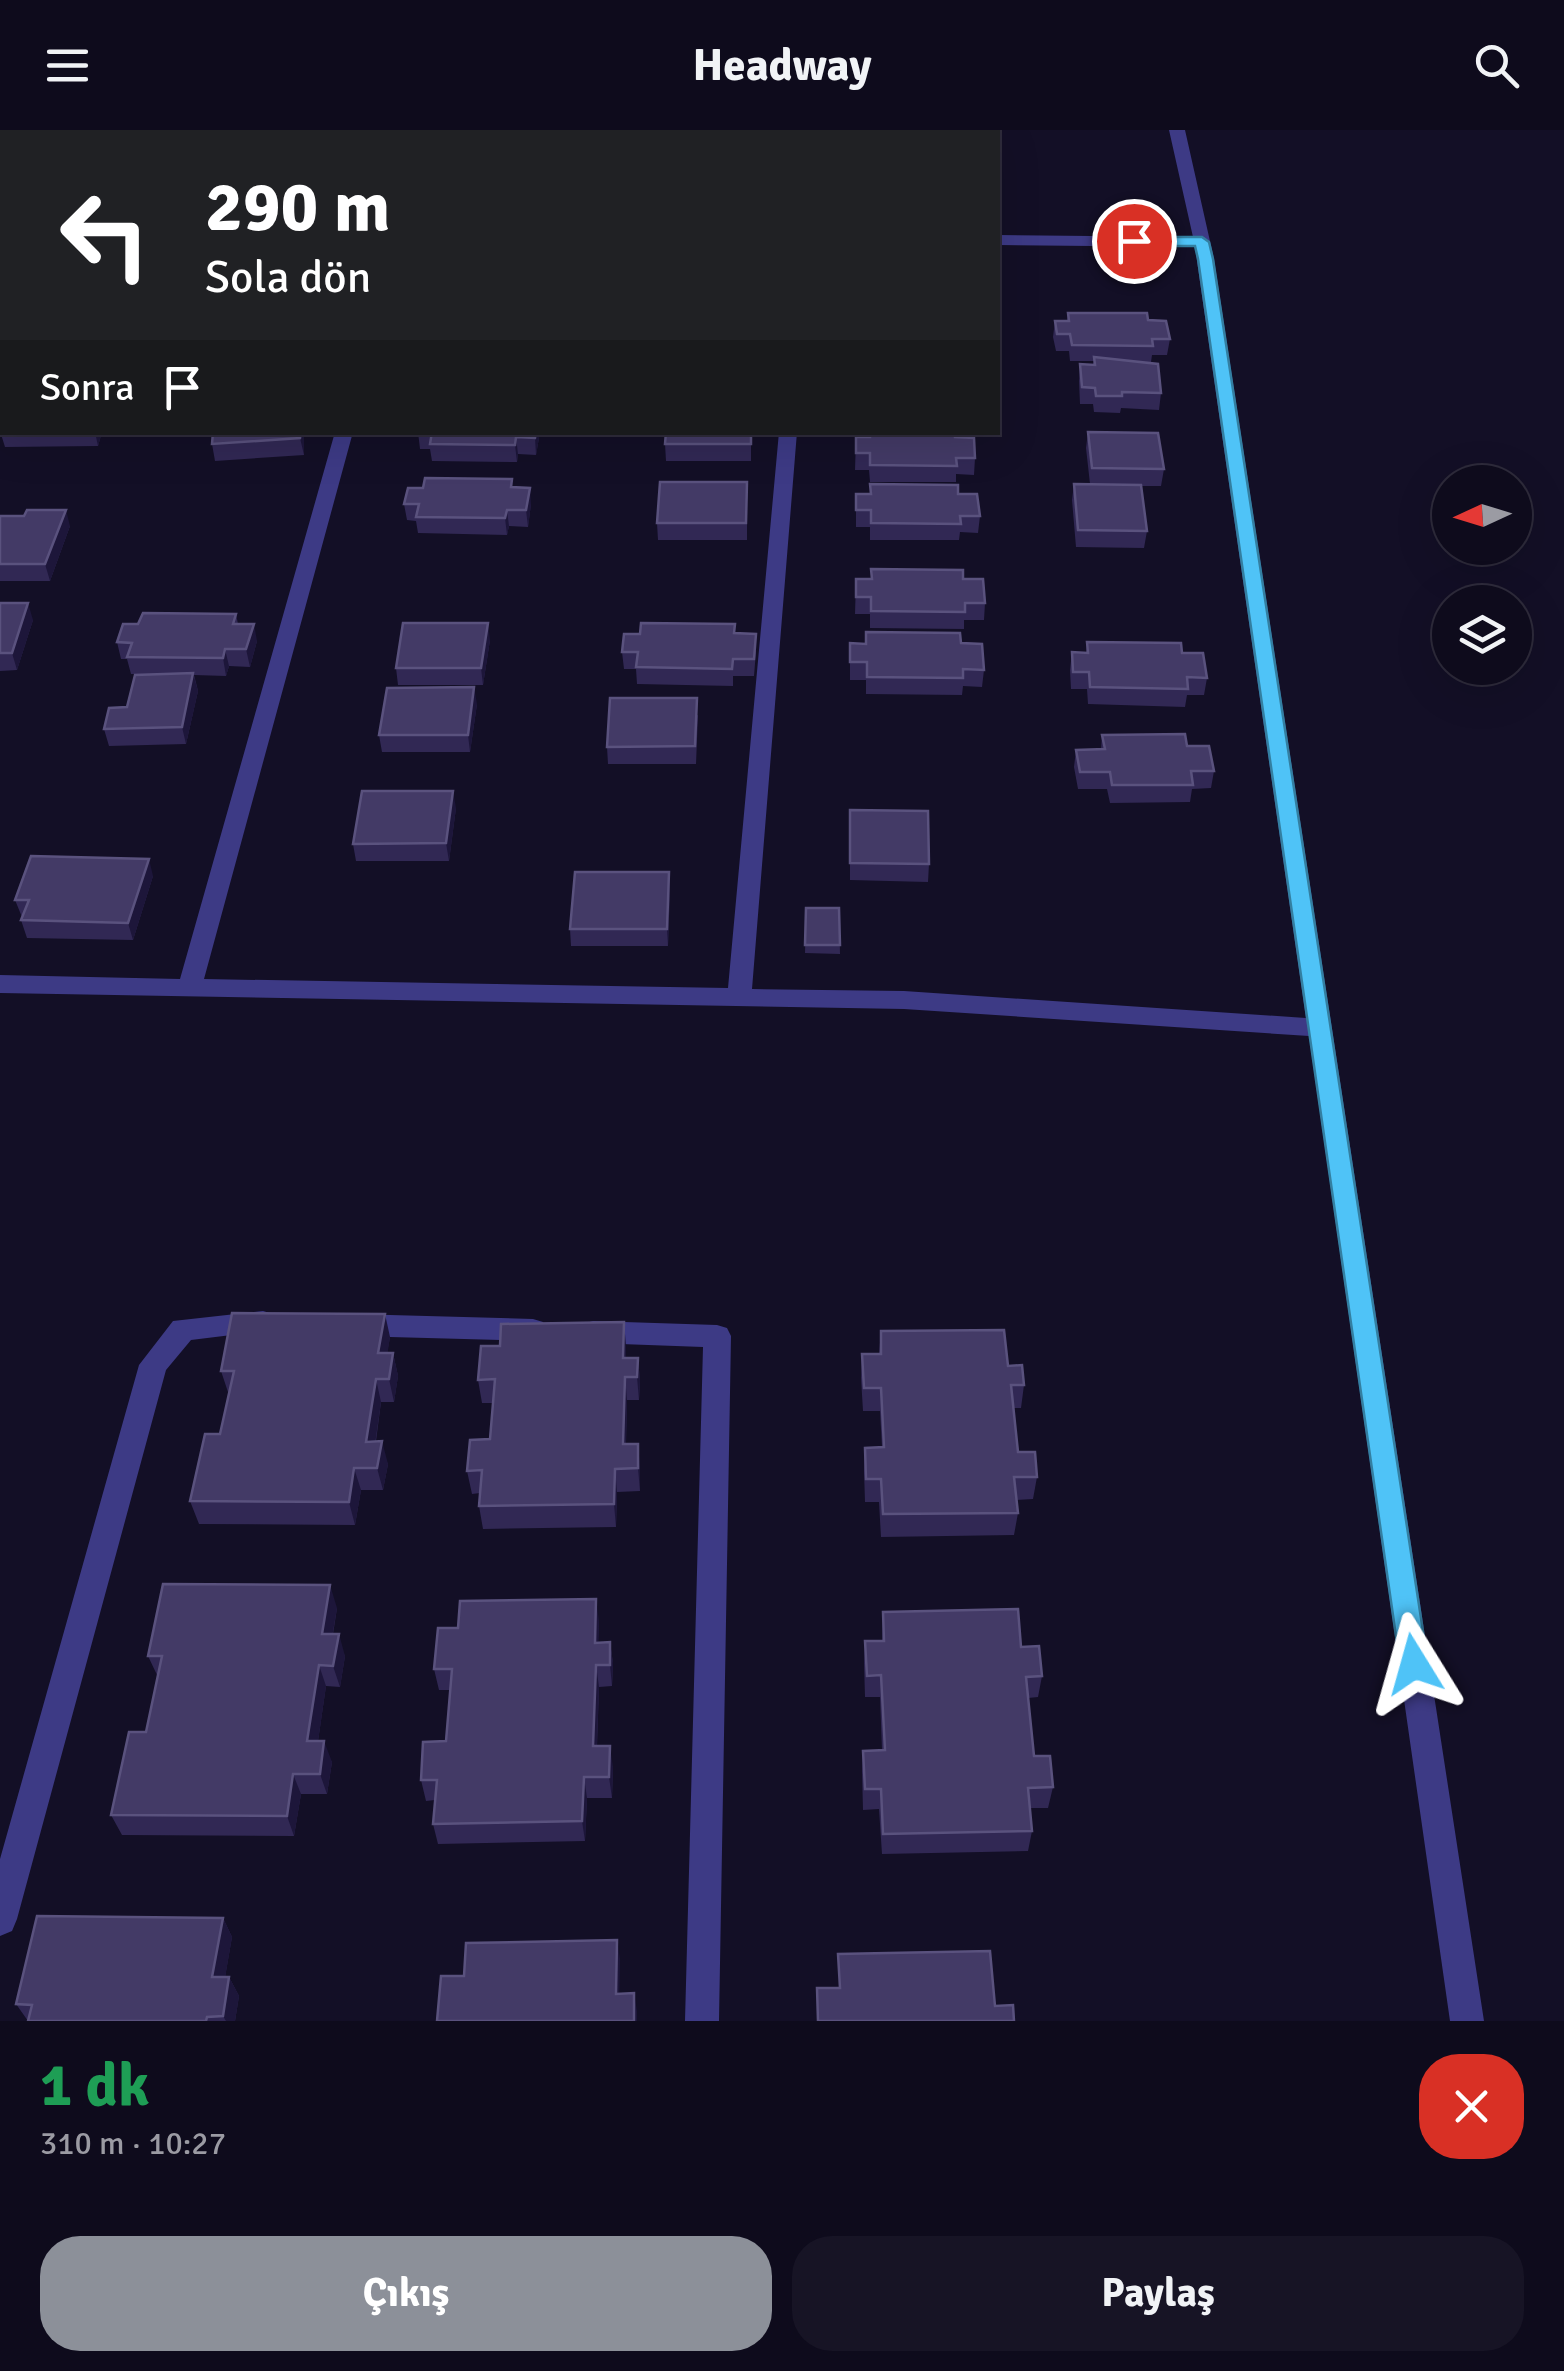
<!DOCTYPE html>
<html lang="tr">
<head>
<meta charset="utf-8">
<style>
	body { margin:0; font-family:Signika,sans-serif; background:#171425; color:#f1f3f6; height:100vh; display:flex; flex-direction:column; font-size:38px; white-space:nowrap }
	* { box-sizing:border-box; margin:0 }
	p { font-size:32px; color:#9b9ba3 }
	.icon { flex:none; width:55px; height:55px; fill:none; stroke:currentColor; stroke-width:2; stroke-linecap:round; stroke-linejoin:round }
	.map { position:relative; height:1891px; overflow:hidden }
	.panel { display:flex; flex-direction:column; background:#0e0b1c; flex:1 }
	.panel>* { flex:none }
	.guide { position:absolute; left:0px; top:0px; width:1000px; height:305px; box-shadow:0 10px 40px #0002,0 0 0 2px #2e2b3b; background:#202124; color:#fff; overflow:hidden }
	.needle { width:65px; rotate:266deg }
	.fabs { position:absolute; left:1432px; top:335px; display:grid; gap:20px }
	.fabs a { display:grid; place-items:center; width:100px; height:100px; border-radius:50%; background:#0e0b1c; box-shadow:0 10px 40px #0002,0 0 0 2px #2e2b3b; font-size:50px }
	.pin { position:absolute; display:grid; place-items:center; width:85px; height:85px; color:#fff; margin:-42px; border:5px solid #fff; border-radius:50%; box-shadow:0 2px 10px #0007 }
	.me { position:absolute; width:110px; margin:-55px; rotate:352deg; stroke-linejoin:round; filter:drop-shadow(0 0 8px #0008) }
	.turn { display:flex; align-items:center; gap:35px; height:210px; padding:0 40px; font-size:45px }
	.turn .icon { width:130px; height:130px; stroke-width:2.5 }
	.turn b { display:block; font-size:70px; line-height:85px }
	.then { display:flex; align-items:center; height:95px; padding:0 40px; background:#0003; gap:20px; font-size:38px }
	.round { display:grid; place-items:center; flex:none; width:105px; height:105px; border-radius:40px; background:#171425 }
	.overview { display:flex; align-items:center; justify-content:space-between; height:170px; padding:0 40px }
	h1 { font-size:60px; font-weight:700; line-height:75px; color:#1e9e55 }
	.button { display:flex; gap:20px; margin-top:auto; padding:20px 40px }
	.button a { flex:1; height:115px; border-radius:40px; background:#8c9099; color:#fff; font-size:40px; font-weight:700; line-height:115px; text-align:center }
	.button a+a { background:#171425; color:#f1f3f6 }
	header { display:flex; justify-content:space-between; align-items:center; height:130px; padding:0 40px; background:#0e0b1c; font-size:45px; font-weight:700 }
	.map>svg:first-child { display:block }
	.lines { fill:none; stroke-linecap:round; stroke-linejoin:round }
	.minor { fill:#3d3a85; fill-rule:evenodd }
	.wall { fill:#312854 }
	.shaded-wall { fill:#1d163a }
	.building { fill:#433a66; stroke:#5a527e; stroke-width:2.5 }
	.route { fill:#4fc3f7; stroke:#337fa1; stroke-width:2.5 }
</style>
</head>
<body>
<header><svg class="icon" aria-label="menu" viewBox="0 0 24 24"><path d="M4 6h16M4 12h16M4 18h16"/></svg>Headway<svg class="icon" aria-label="search" viewBox="0 0 24 24"><circle cx="10" cy="10" r="6"/><path d="M15 15l6 6"/></svg></header>
<div class="map">
<svg width="1564" height="1891" viewBox="0 0 1564 1891">
	<rect width="100%" height="100%" fill="#130f26"/>
	<g class="lines">
		<path class="minor" d="M1169,0H1185L1214,129L1484,1891H1450L1309,906L904,879L0,863V845L180,849L335,302H353L204,849L728,858L779,302H797L752,859L904,861L1306,888L1195,117L998,115V105L1193,107Z
			M263,1181L273,1184L277,1192L273,1200L191,1210L166,1240L17,1789L12,1801L0,1806V1729L139,1235L173,1191Z
			M353,1184L533,1189L543,1192L547,1200L543,1208L533,1211L353,1206L343,1203L339,1195L343,1187Z
			M593,1191L717,1195L727,1198L731,1206L719,1891H685L703,1217L593,1213L583,1210L579,1202L583,1194Z"/>
	</g>
	<path class="wall" d="M1068,183L1148,190L1170,209L1167,225H1152L1151,232H1139L1161,263L1159,280L1121,278L1120,283L1094,282L1093,274H1080L1079,251L1080,234L1093,235L1094,231H1070L1069,221H1056L1053,207L1055,191H1067Z
		M2,294V302H102L98,316L5,317L0,301Z
		M304,302V325L215,331L212,314Z
		M418,302H540L536,325L518,324L517,332L432,331L430,319H420Z
		M751,302V331H666L665,314Z
		M1088,302L1164,339L1161,356H1141L1147,401L1144,418L1076,417L1072,370L1074,354H1090L1086,318Z
		M856,307H955L975,328L974,345L956,344V352H870L869,340H855Z
		M747,352V410H658L657,393Z
		M513,357L531,374L528,397L509,396L507,405L418,403L416,391L407,390L404,374Z
		M856,364H958L980,386L978,403L960,402L959,410H870V397H856Z
		M0,386H24L70,396L50,451H0Z
		M856,449H963L985,473L984,490H964V499L870,498V484H855Z
		M0,473L33,490L17,540L0,541Z
		M236,484L238,494L257,511L250,537L229,536L226,546L194,545L198,561L186,614L109,616L104,599L127,577L152,544H131L127,529H121L117,512L138,494Z
		M735,503L756,521L754,546H733V556L637,554L636,539H624L622,522Z
		M490,510L483,555H398L396,538Z
		M1087,512L1182,523L1207,548L1204,565H1187L1185,577L1088,574L1087,559H1071L1070,540L1072,522L1086,523Z
		M850,513H961L984,540L982,557L963,556L962,565L866,564V550H850Z
		M477,574L470,622H382L379,605Z
		M698,585L696,634H608L607,617Z
		M1102,605L1187,616L1214,641L1211,658L1192,659L1190,672L1110,673L1107,659H1078L1074,637L1076,620L1101,619Z
		M456,678L449,731H356L353,714Z
		M850,680L929,734L928,752L850,750Z
		M153,746L133,810L27,808L21,790L22,787L15,770Z
		M670,759L668,816H571L570,799Z
		M806,778H839L840,824L805,823Z
		M881,1201L1008,1236L1024,1255L1021,1278H1014L1018,1322L1037,1347L1033,1369L1016,1370L1018,1383L1014,1405L881,1407L879,1372H865L864,1341L865,1318L882,1317L880,1281H863L861,1248L862,1224H879Z
		M390,1207L387,1223H393L398,1246L394,1272H381L376,1311L388,1334L383,1360H361L355,1395L199,1394L190,1371L220,1304L229,1265L221,1241Z
		M626,1216V1228H638L640,1251L639,1270H627L626,1314L640,1337V1361L617,1362L616,1397L483,1399L479,1376L480,1363L472,1364L467,1341L490,1309L493,1273H482L478,1250Z
		M337,1478L333,1504L345,1526L340,1557L326,1556L318,1611L332,1632L327,1664H301L294,1706L122,1705L111,1685L146,1602L158,1547L148,1526Z
		M883,1482L1021,1517L1042,1546L1038,1567L1028,1568L1034,1626L1053,1657L1048,1678H1030L1032,1701L1028,1721L882,1724L879,1679L863,1680L862,1642L863,1621L882,1620L880,1567H865L864,1533L865,1511H882Z
		M599,1491L598,1512H610L613,1533L612,1556L599,1557L597,1616L613,1637L612,1668H587L585,1711L438,1714L433,1694L435,1670L426,1671L421,1650L446,1611L450,1560H439L434,1539L458,1498Z
		M223,1788L232,1807L225,1847H229L239,1866L235,1891H28L16,1874Z"/>
	<path class="shaded-wall" d="M95,302H102L98,316Z
		M301,302H304V325L300,308Z
		M536,302H540L536,325L535,308Z
		M516,307L518,324L517,332L515,315Z
		M530,358L531,374L528,397L526,380Z
		M66,380L70,396L50,451L45,434Z
		M507,380L509,396L507,405L505,388Z
		M28,473L33,490L17,540L12,523Z
		M488,493L490,510L483,555L481,538Z
		M254,494L257,511L250,537L246,519Z
		M225,519L229,536L226,546L223,528Z
		M193,543L198,561L186,614L182,597Z
		M474,557L477,574L470,622L468,605Z
		M453,661L456,678L449,731L446,713Z
		M149,729L153,746L133,810L128,793Z
		M669,742L670,759L668,816L667,799Z
		M385,1184L390,1207L384,1247L378,1223Z
		M624,1192L626,1216V1252L623,1228Z
		M393,1223L398,1246L394,1272L389,1249Z
		M638,1228L640,1251L639,1270L637,1247Z
		M625,1247L627,1270L625,1337L623,1314Z
		M376,1249L381,1272L372,1335L366,1312Z
		M382,1311L388,1334L383,1360L377,1338Z
		M638,1314L640,1337V1361L638,1338Z
		M354,1338L361,1360L355,1395L349,1372Z
		M615,1339L617,1362L616,1397L614,1374Z
		M330,1455L337,1478L329,1525L322,1504Z
		M596,1469L599,1491L598,1534L595,1513Z
		M339,1504L345,1526L340,1557L333,1536Z
		M610,1512L613,1533L612,1556L610,1535Z
		M319,1535L326,1556L315,1632L307,1611Z
		M596,1535L599,1557L596,1637L593,1616Z
		M324,1611L332,1632L327,1664L320,1644Z
		M610,1616L613,1637L612,1668L609,1647Z
		M293,1644L301,1664L294,1706L287,1686Z
		M584,1647L587,1668L585,1711L582,1691Z
		M223,1788L232,1807L222,1865L212,1847Z
		M617,1810L620,1829L619,1882L616,1864Z
		M229,1847L239,1866L235,1891H226L223,1886Z
		M634,1863L637,1881V1891H634Z"/>
	<path class="building" d="M1068,183H1147L1148,190L1166,191L1170,209H1152L1153,216L1072,215L1070,204H1057L1055,191H1069Z
		M1094,227L1158,234L1161,263L1122,262V266H1096L1095,258L1082,257L1080,234L1095,235Z
		M213,302H301L300,308L212,314Z
		M432,302H536L535,308L516,307L515,315L430,314Z
		M666,302H751V314H665Z
		M870,302H955V307L974,308L975,328H956L957,336L870,335V323H856V307H870Z
		M1088,302L1158,303L1164,339L1092,338Z
		M425,348L512,349L511,357L530,358L526,380H507L505,388L416,387L419,374H404L408,358H423Z
		M660,352H747L746,393H657Z
		M870,354L958,355V364H977L980,386H960L961,394L871,393V380H856V364H871Z
		M1074,354L1141,355L1147,401L1078,400Z
		M27,380H66L45,434H0V386H24Z
		M871,439L963,440V449H983L985,473H965V482L871,481V467H856V449H872Z
		M0,473H28L12,523H0Z
		M143,483L236,484L233,494H254L246,519H225L223,528L127,527L132,513L117,512L123,494H138Z
		M403,493H488L481,538H396Z
		M641,493L735,494L734,503L756,504L754,529H733L732,539L636,537L638,522H622L624,504H640Z
		M866,502L960,503L961,513L982,514L984,540L963,539V548L867,547V532H850V513L866,514Z
		M1087,512L1181,513L1182,523H1203L1207,548L1187,547L1188,559L1090,557L1089,542H1073L1072,522L1088,523Z
		M193,543L182,597L104,599L109,578L127,577L135,545Z
		M474,557L468,605H379L387,558Z
		M610,568H697L695,616L607,617Z
		M1185,604L1187,616H1209L1214,641H1191L1193,655H1112L1110,642H1080L1076,620L1105,619L1102,605Z
		M362,661H453L446,713L353,714Z
		M850,680L928,681L929,734L850,733Z
		M31,726L149,729L128,793L21,790L29,770H15Z
		M575,742H669L667,799H570Z
		M806,778H839L840,815H805Z
		M232,1183L385,1184L378,1223H393L389,1249H376L366,1312L382,1311L377,1338H354L349,1372L190,1371L205,1304H220L234,1241H221Z
		M624,1192L623,1228H638L637,1247H625L623,1314H638V1338L615,1339L614,1374L479,1376L482,1340L467,1341L470,1310L490,1309L495,1249L478,1250L481,1216H500L501,1194Z
		M1004,1200L1008,1236L1022,1235L1024,1255H1011L1018,1322H1035L1037,1347H1014L1018,1383L883,1384L881,1349H866L865,1318L884,1317L881,1258H864L862,1224H881V1201Z
		M163,1454L330,1455L322,1504H339L333,1536L319,1535L307,1611H324L320,1644H293L287,1686L111,1685L129,1602H146L162,1526H148Z
		M596,1469L595,1513L610,1512V1535H596L593,1616H610L609,1647H584L582,1691L433,1694L437,1650H421L423,1612L446,1611L452,1539H434L438,1498H458L460,1471Z
		M1018,1479L1021,1517L1039,1516L1042,1546L1026,1547L1034,1626H1050L1053,1657L1028,1658L1032,1701L883,1704L881,1659H865L863,1621L885,1620L881,1545L867,1546L865,1511H884L883,1482Z
		M37,1786L223,1788L212,1847H229L223,1886L207,1887L206,1891H28L32,1875L16,1874Z
		M617,1810L616,1864L634,1863V1891H437L441,1846H464L466,1813Z
		M990,1821L995,1876L1013,1875L1014,1891H818L817,1858H840L838,1824Z"/>
	<path class="route" d="M1202,107L1209,112L1213,129L1428,1534L1424,1543L1414,1547L1404,1543L1400,1534L1198,129L1195,116H1134L1126,111L1134,107Z"/>
</svg>
<div class="fabs">
<a><svg class="needle" viewBox="-14 -14 28 28"><path d="M0-13l5 13h-10z" fill="#e53935"/><path d="M0 13l5-13h-10z" fill="#9b9ba3"/></svg></a>
<a><svg class="icon" aria-label="layers" viewBox="0 0 24 24"><path d="M12 4l9 5-9 5-9-5zM3 14l9 5 9-5"/></svg></a>
</div>
<div class="pin" style="left:1134px;top:111px;background:#d93025"><svg class="icon" aria-label="arrive" viewBox="0 0 24 24"><path d="M6 21V4h12l-3 4 3 4H6"/></svg></div>
<svg class="me" style="left:1414px;top:1534px" viewBox="-20 -20 40 40"><path d="M0-17L14 15 0 8-14 15z" fill="#4fc3f7" stroke="#fff" stroke-width="4"/></svg>
<div class="guide">
<div class="turn"><svg class="icon" aria-label="left" viewBox="0 0 24 24"><path d="M17 20v-9H6M10 6l-5 5 5 5"/></svg><div><b>290 m</b>Sola dön</div></div>
<div class="then">Sonra<svg class="icon" aria-label="arrive" viewBox="0 0 24 24"><path d="M6 21V4h12l-3 4 3 4H6"/></svg></div>
</div>
</div>
<section class="panel">
<div class="overview"><div><h1>1 dk</h1><p>310 m · 10:27</p></div><a class="round" style="background:#d93025;color:#fff"><svg class="icon" aria-label="close" viewBox="0 0 24 24"><path d="M6 6l12 12M18 6L6 18"/></svg></a></div>
<div class="button"><a>Çıkış</a><a>Paylaş</a></div>
</section>
</body>
</html>
